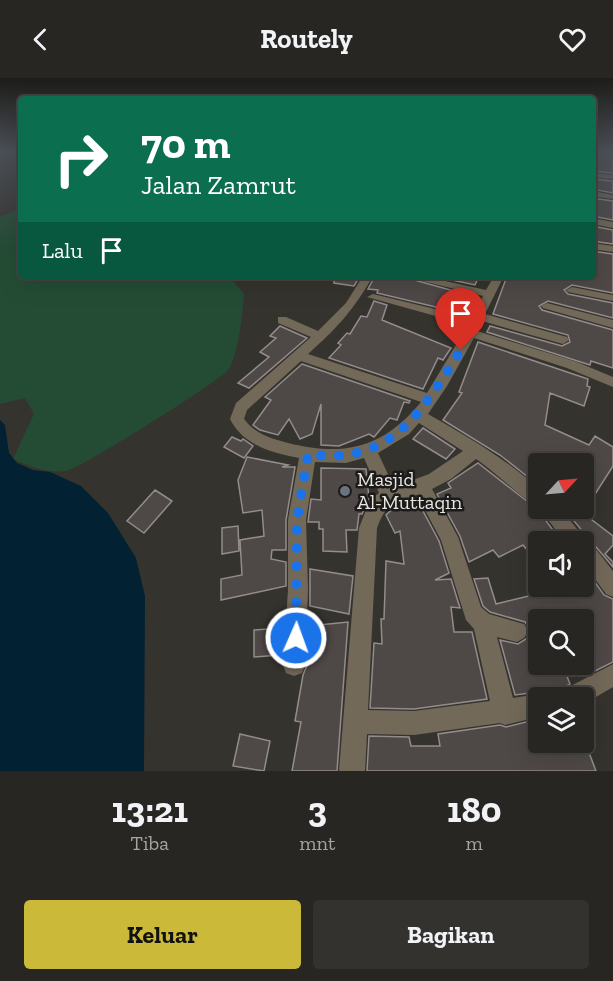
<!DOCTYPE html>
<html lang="id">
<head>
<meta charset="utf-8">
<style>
	body { margin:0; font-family:"Zilla Slab",serif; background:#34322f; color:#f1f3f6; height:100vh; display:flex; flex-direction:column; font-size:22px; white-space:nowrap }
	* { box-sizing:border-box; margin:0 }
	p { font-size:20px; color:#a5a5a5 }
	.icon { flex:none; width:33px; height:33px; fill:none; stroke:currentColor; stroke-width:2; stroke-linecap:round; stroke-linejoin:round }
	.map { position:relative; height:693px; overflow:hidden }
	.panel { display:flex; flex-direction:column; background:#282622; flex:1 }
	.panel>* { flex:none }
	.guide { position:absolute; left:18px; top:18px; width:578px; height:183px; border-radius:6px; box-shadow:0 6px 24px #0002,0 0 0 2px #444340; background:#0b6e4f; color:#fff; overflow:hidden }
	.needle { width:39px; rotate:64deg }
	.buttons { position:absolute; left:528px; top:375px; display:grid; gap:12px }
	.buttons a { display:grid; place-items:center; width:66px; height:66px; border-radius:6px; background:#282622; box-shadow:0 6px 24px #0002,0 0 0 2px #444340; font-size:30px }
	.pin { position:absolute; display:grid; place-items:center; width:51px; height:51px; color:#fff; margin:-62px -26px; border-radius:50% 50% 50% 0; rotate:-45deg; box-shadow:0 0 6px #0007 }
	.pin .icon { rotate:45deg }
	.me { position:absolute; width:66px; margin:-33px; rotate:2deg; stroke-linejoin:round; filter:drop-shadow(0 0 4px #0008) }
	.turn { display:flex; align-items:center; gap:21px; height:126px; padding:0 24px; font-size:27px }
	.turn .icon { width:78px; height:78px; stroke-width:2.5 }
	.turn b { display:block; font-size:42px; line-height:51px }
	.then { display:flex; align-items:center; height:57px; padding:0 24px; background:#0003; gap:12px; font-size:22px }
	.eta { display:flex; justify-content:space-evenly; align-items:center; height:102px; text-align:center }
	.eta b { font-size:36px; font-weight:700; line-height:42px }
	.action { display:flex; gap:12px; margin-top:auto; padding:12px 24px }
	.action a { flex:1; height:69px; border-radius:6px; background:#cbba39; color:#111; font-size:24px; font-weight:700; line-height:69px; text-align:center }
	.action a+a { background:#34322f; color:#f1f3f6 }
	header { display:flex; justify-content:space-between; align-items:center; height:78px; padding:0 24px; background:#282622; font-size:27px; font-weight:700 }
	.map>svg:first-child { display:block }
	.green { fill:#244c35 }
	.water { fill:#022233 }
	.building { fill:#4e4847; stroke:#938c8c; stroke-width:1.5 }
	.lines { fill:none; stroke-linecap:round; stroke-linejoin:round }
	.minor { fill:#736959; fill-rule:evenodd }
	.route { stroke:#1a73e8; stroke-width:10; stroke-dasharray:0 18 }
	.worship-dot { fill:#6b7280; stroke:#1c1b19; stroke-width:2 }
	.labels { text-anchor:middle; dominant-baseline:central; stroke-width:5; stroke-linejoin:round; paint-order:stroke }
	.poi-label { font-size:20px; fill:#e8e6e3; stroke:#1c1b19; text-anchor:start }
</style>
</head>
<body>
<header><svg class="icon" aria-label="back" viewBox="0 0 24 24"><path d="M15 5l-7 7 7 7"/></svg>Routely<svg class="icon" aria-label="heart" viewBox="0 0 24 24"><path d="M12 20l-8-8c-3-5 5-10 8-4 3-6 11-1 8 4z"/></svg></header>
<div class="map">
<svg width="613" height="693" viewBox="0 0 613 693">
	<rect width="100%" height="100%" fill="#35332e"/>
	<path class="green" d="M21,130V198H229L244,216C243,233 238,279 228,292C220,303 78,392 66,393C46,395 31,389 13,381L34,336L25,320L0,326V139Z"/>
	<path class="water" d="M0,342L5,347L9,375L17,385L33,392L50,394L81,408L108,435L136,480L145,518L144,693H0Z"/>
	<path class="building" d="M592,73H613V95L592,93Z
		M592,101L613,103V115L592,111Z
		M592,120L613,123V142L592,138Z
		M592,148L613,152V166L592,163Z
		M592,173L613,176V215L572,207L564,212L568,216L613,225V240L548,223L539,228L542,232L613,252V290L591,283L590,287L487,254L490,248L562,268L570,264L568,257L493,236L507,198H592Z
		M334,198H360L354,208L334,205Z
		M375,198H400L472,218L467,231L472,233L469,237L377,215L378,212L368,211Z
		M433,198H479L475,207Z
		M374,223L387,227L382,242L451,270L443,282L438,280L423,311L329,280L341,267L338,265L347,255L350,256L361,238L367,239Z
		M280,248L307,260L249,310L238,305L269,279L260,274L276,260L270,258Z
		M478,264L588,301L587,308L590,309L584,328L550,315L545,347L589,367L595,358L613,369V388L583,435L613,458V467L605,476L613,484V489L563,430H584V386H538V407L500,377L443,342L462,315L459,314Z
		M302,286L410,323L409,325L404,324L397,342L390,340L374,359L369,356L339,368L321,367V326L312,356L300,361L289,341L278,357L260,352L253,347L271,322L265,319Z
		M423,350L455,371L446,381L413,361Z
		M232,359L241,363L243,361L253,368L244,380L224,369Z
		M247,379L288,387L282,389H295L286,442V472H272L271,481L286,484V508L221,522V501L242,497L240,462L264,458L262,432L243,435L238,402Z
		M478,385L537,431L562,464H538V485L523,467L499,479L493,472L469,484L460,458L437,416L451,410L448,405Z
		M321,390L366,391L369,420L362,436H359L357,452H346L347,474L323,473V451H319V444H308L311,421L321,422Z
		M155,412L172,423L144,455L127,443Z
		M416,420L439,463L449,495L435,502L451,501L460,530L451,529L454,554H472L487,621L414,631L370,630L374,565L382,566L381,541H384L386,483L404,486L400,453L395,455L386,437L398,426Z
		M238,448L239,473L222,476V450Z
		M584,489L604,517L613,521V584L587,597L584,593V530L538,541V586H562L570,606L562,610L559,617L547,618L538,614L515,617L500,562L518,566L526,561L530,552L525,544L490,534L483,528L474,501L488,500L496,526L570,508H584Z
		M310,491L353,498L349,536L310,528Z
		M348,544L337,693H292L301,644L295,643L303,597L307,587L309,548Z
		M283,550L281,577L254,579V552Z
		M538,641V664H585L596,693H367L369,658L409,659L411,668H440L438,656L500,647L506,649Z
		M240,656L270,663L264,693L233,688Z"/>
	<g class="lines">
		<path class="minor" d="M592,95L613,97V101L592,99Z
			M592,113L613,117V121L592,118Z
			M592,140L613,144V150L592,146Z
			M592,165L613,168V174L592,171Z
			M363,198H373C353,233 337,250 308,276L427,315L468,247L367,219L373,216L472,240L483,218L402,198H422L486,212L494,198H504L485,236L567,259L569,262L563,266L482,243L477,253L577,284L613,299V309L567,290L474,260L447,308L428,336C466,358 505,380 538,410V429C528,425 490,390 476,381L451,401L432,411L458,459L481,529L489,536L524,546L528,553L524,560L517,564L497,559L513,620L538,616L546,620H538V639L505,647L500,645L414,657L367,656L365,693H339L359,450L370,422L379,415L364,380L346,385L315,384L306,442L308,512L305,587L302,595L294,598L286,595L283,587L288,512V442L299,380C271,374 244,368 230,341L236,325L311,259L278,245V239H286L318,253L346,225ZM301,283L421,324C383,370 345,379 288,365C272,361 255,356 244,341L247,332ZM419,345L463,373L429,396L394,409L378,375L409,356ZM417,417L441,462L466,542L474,551L490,623L414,633L368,632L377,450C386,425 394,425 417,417Z
			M572,209L613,217V223L568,214L566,212Z
			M547,225L613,242V250L543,230L541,228Z
			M539,430H560L586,462L591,465L613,493V519L606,516L584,486V464H565Z
			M613,586V609L584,626V620H560L563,612Z"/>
	</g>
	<linearGradient id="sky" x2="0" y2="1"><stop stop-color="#1d1c19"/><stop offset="0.43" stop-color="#4b5057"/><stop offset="1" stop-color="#4b5057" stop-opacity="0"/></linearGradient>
	<rect width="613" height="170" fill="url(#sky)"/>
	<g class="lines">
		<path class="route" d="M296,560L297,442L308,376C391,389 422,333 461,272"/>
	</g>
	<circle class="worship-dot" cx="345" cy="413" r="6"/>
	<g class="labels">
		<g class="poi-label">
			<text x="357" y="401">Masjid<tspan x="357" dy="23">Al-Muttaqin</tspan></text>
		</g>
	</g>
</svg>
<div class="buttons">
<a><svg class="needle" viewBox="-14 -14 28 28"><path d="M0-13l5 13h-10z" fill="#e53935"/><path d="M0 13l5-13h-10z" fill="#a5a5a5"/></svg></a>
<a><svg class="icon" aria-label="sound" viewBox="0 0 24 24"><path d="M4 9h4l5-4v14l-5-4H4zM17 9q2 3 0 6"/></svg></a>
<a><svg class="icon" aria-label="search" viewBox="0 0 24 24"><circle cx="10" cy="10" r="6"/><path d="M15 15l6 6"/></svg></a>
<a><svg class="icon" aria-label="layers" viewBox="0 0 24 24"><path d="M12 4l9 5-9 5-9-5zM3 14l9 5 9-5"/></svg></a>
</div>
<div class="pin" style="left:461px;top:272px;background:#d93025"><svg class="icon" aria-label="arrive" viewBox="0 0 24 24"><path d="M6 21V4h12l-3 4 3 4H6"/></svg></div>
<svg class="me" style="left:296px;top:560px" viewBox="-20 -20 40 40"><circle r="17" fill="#1a73e8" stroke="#fff" stroke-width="3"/><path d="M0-11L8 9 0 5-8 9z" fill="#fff"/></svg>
<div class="guide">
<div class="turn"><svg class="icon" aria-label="right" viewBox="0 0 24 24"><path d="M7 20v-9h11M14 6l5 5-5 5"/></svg><div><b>70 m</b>Jalan Zamrut</div></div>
<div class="then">Lalu<svg class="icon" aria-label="arrive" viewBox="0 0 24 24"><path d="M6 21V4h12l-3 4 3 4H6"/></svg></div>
</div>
</div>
<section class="panel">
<div class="eta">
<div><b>13:21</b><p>Tiba</p></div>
<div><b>3</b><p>mnt</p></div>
<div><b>180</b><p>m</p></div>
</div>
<div class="action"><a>Keluar</a><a>Bagikan</a></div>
</section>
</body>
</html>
